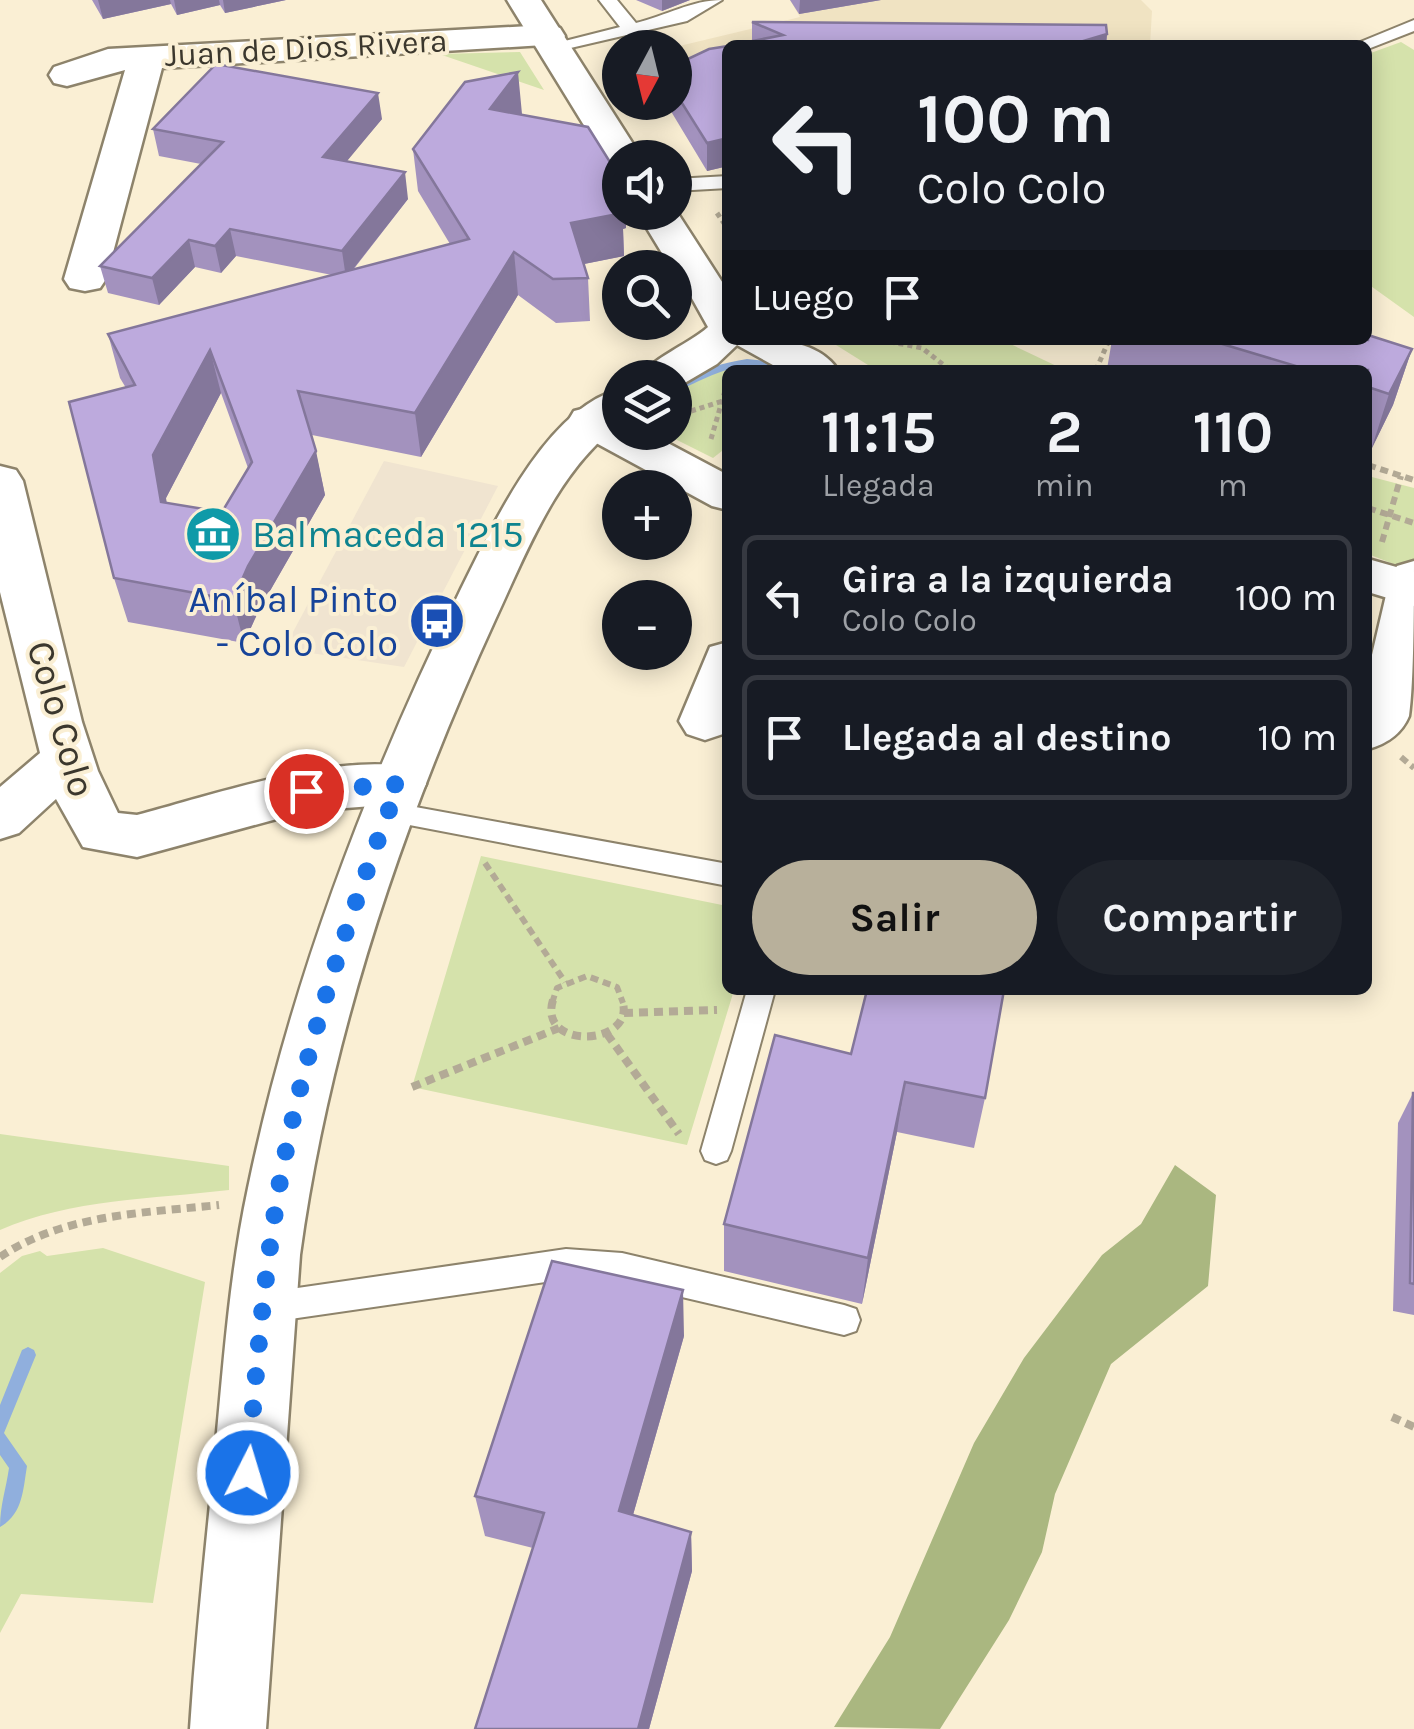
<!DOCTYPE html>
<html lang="es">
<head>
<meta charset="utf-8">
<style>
	body { margin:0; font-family:Karla,sans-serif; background:#20242c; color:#f1f3f6; height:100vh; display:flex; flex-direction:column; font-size:38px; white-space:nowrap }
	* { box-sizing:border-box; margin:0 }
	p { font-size:32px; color:#9ea1a6 }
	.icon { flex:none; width:55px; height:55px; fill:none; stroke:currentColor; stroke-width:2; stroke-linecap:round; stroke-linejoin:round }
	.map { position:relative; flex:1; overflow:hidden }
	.drawer { position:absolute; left:722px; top:365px; width:650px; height:630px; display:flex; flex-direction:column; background:#171b24; border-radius:15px; box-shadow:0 5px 25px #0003 }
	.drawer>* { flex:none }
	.banner { position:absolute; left:722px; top:40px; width:650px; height:305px; border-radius:15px; box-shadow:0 5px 25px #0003; background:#171b24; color:#f1f3f6; overflow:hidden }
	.needle { width:65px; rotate:187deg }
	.controls { position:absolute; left:602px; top:30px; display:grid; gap:20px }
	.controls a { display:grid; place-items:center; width:90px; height:90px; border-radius:50%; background:#171b24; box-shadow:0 5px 25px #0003; font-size:50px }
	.pin { position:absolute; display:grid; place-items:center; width:85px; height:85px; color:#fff; margin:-42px; border:5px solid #fff; border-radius:50%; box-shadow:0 2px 10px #0007 }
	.me { position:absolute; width:110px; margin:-55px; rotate:5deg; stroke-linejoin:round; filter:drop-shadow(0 0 8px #0008) }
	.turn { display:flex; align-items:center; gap:35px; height:210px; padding:0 30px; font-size:45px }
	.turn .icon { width:130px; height:130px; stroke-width:2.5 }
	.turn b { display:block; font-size:70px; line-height:85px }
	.then { display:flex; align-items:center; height:95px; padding:0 30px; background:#0003; gap:20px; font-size:38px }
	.eta { display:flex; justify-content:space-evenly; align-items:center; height:170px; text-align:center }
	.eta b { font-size:60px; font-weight:700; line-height:70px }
	.button { display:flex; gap:20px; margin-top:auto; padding:20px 30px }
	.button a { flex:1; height:115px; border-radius:60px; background:#b8b09b; color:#111; font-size:40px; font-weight:700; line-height:115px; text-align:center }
	.button a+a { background:#20242c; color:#f1f3f6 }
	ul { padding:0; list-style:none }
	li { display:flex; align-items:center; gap:30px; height:125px; margin:0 20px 15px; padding:0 10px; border:5px solid #363941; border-radius:15px }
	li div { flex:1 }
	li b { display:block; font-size:38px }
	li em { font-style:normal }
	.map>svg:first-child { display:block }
	.built { fill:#f0e3c2 }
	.education { fill:#f0e4d0 }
	.green { fill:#d5e2ab }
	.forest { fill:#aab780 }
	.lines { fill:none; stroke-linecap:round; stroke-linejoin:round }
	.stream { fill:#90afdd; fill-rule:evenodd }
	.service-casing { stroke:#8d836b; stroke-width:4 }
	.minor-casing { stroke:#8d836b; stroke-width:5 }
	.tertiary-casing { stroke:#8d836b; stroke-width:5 }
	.path-far2 { stroke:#b3aa96; stroke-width:5; stroke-dasharray:5 4; stroke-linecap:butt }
	.path-far1 { stroke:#b3aa96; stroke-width:6; stroke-dasharray:8 5; stroke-linecap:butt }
	.path { stroke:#b3aa96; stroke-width:8; stroke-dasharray:9 6; stroke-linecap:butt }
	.service { fill:#fff; fill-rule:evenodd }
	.minor { fill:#fff; fill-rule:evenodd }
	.tertiary { fill:#fff; fill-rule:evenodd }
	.wall { fill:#a392be; fill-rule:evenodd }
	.shaded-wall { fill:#84779b }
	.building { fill:#bdaadd; stroke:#84779b; stroke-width:2.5; fill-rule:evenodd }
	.route { stroke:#1a73e8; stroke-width:18; stroke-dasharray:0 32.4 }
	.labels { text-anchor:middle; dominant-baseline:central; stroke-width:8; stroke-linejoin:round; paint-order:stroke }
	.far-street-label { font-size:32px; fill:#3b372d; stroke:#faefd4 }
	.culture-label { font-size:38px; fill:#0d838f; stroke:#faefd4; text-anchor:start }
	.transit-label { font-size:38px; fill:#164399; stroke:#faefd4; text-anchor:end }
	.street-label { font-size:38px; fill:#3b372d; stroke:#faefd4 }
</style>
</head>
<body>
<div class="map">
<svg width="1414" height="1729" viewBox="0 0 1414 1729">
	<rect width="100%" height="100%" fill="#faefd4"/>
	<path class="built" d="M790,0H1141L1152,11L1150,45H728L727,107L675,86V48H671L800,17Z"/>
	<path class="education" d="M384,461L498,486L404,667L284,649Z"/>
	<path class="green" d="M1401,42L1414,50V317L1368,284V54Z
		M520,52L544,90L439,54Z
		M828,340H1002L1065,370H876Z
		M728,369L767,370H728L727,447L713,458L663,433L675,432V397L701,373Z
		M1368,476L1414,488V572L1368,554Z
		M481,856L727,906L728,990H734L687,1145L412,1087Z
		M0,1134L229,1166V1190C153,1199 71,1199 0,1230Z
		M103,1248L205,1282L153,1603L21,1594L0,1633V1273L22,1256L40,1251L47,1256Z"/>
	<path class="forest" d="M1175,1165L1216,1195L1208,1286L1111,1364L1055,1494L1042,1552L1009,1620L940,1729L834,1727L890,1637L974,1443L1024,1358L1102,1255L1141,1224Z"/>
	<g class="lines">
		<path class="stream" d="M747,359L778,362L799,370C783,370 767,366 751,366C722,367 701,381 675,392V384C698,370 721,363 747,359Z
			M28,1347L34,1350L36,1355L4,1433L27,1466C23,1490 23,1514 0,1527C0,1506 6,1489 9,1468L0,1455V1405L22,1350Z"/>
		<g class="service-casing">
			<path id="service" d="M599,0H617L636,23C665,16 692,0 722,0L687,21L549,53V45L620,27Z
				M1414,20V31L1368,49V45H1353Z
				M728,176V188L675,191V179Z
				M388,802L728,864V886L378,819L375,812L378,805Z
				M747,990H775L731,1151L727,1160L716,1164L705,1160L701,1151Z
				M566,1249L622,1253L844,1305L856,1309L860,1320L856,1331L844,1335L622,1283L566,1279L263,1323L251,1319L247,1308L251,1297L263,1293Z"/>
		</g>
		<g class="minor-casing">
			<path id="minor" d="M547,25L560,28L565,36L560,44L162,68L106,279L100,288L85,291L70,288L64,279L125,70L67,86L54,83L49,75L54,67L108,49Z
				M590,407L620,418V432H647L728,475V510L712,506L574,431L568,421L574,411Z
				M0,466L16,470L23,481L82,722L98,771L118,813L137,815C209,796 349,748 418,770L426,784L418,798L399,804L306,811L137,857L83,847L56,799L19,833L0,839V787L40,753L0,592Z
				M1414,561C1414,601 1414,682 1409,716C1401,735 1386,744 1368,749V672L1390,578L1397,566Z
				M728,642V727L723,734L705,740L687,734L679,721L710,647Z"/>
		</g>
		<g class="tertiary-casing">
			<path id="tertiary" d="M507,0H541L642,158H620V169L609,166Z
				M675,209L728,291V340C764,340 814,335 838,370H782L737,345L717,364L676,388L675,378H639C652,358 689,344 708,327L675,268H671L637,212H675Z
				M620,389V424C557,471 527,551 495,620C403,821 330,1035 300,1255L266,1729H190C196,1633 207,1538 216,1443C224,1358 230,1272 248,1188C291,980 367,782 460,591C492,527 545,409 620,389Z
				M1368,559L1414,572V606L1368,592Z"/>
		</g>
		<path class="path-far2" d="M717,213L728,229
			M881,340L922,348L950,370
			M1096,370L1109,340
			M691,411L726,400
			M711,439L727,384"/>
		<path class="path-far1" d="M1368,465L1414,480
			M1368,508L1414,523
			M1382,542L1401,476
			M1401,757L1414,768
			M485,863L565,982
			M552,1003L557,988L587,976L617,987L623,1003"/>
		<path class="path" d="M553,1000C537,1051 638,1046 622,1000
			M624,1013L717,1010
			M607,1034L679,1134
			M412,1087L559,1028
			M0,1257C64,1214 144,1213 219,1205
			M1392,1417L1414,1427"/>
		<use href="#service" class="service"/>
		<use href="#minor" class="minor"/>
		<use href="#tertiary" class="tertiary"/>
	</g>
	<path class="wall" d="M92,0H286L225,13L220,5L177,15L171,4L103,19Z
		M636,0H690L662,11Z
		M790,0H881L799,14Z
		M752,22L1107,34L1106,45H732L752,41Z
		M728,46V166L707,171L672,113V102H675V65Z
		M522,114L521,115L626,228L623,229L624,256L584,264L588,278L590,321L556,323L518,295L421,457L312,435L325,495L259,610L244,643L128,622L114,578L126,388L120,378L108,334L332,275L236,256L221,273L195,267L159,305L108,293L100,266L201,164L159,156L153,129L382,119L346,161L408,199L353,270L450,244L418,191L413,149ZM221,393L248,468L222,512L166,503V498Z
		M1112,340H1368L1412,349L1393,405L1371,450L1368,449V370H1111L1107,369Z
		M775,1035L985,1098L974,1148L897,1132L862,1304L724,1271V1224Z
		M1413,1093H1414V1315L1393,1311L1398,1123Z
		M684,1336L633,1515L691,1532L692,1571L649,1729H475L533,1548L485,1536L475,1496Z"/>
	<path class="shaded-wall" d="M98,0H170L171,4L103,19Z
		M174,0H219L220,5L177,15Z
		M223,0H286L225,13Z
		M662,0H690L662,11Z
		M800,0H881L799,14Z
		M1107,34L1106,45H1070Z
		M518,72L522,114L494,152L490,109Z
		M378,93L382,119L328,184L323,157Z
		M728,138V166L707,171V143Z
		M405,172L408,199L346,278L342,251Z
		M620,186V212H626V228L623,229L624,256L574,266L571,223L607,189Z
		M230,229L236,256L221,273L215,246Z
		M189,240L195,267L159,305L152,278Z
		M514,252L518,295L421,457L415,413Z
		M1412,349L1393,405L1371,450L1389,394Z
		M210,350L221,393L166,498L174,545L161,502L153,455Z
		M316,451L325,495L259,610L244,643L233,600L248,566Z
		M905,1082L897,1132L862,1304L868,1258Z
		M683,1290L684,1336L623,1550L619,1511Z
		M691,1532L692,1571L649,1729H638Z"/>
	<path class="building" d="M752,22L1106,25L1107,34L1070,45H732L783,35Z
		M728,46V138L707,143L675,92V85L681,84L675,76V65L709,49Z
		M216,64L378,93L323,157L405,172L342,251L230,229L215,246L189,240L152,278L100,266L223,142L153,129Z
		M518,72L490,109L588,127L620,178V186L607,189L620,208V212L623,213L571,223L588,278L553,279L514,252L415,413L298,391L316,451L248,566L233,600L114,578L69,402L135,385L108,334L469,239L413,149L465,82ZM210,350L252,462L222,512L161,502L153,455Z
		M1368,335L1412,349L1389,394L1368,387V370H1309L1209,340H1368Z
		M867,990H1004L985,1098L905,1082L868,1258L724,1224L775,1035L851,1054Z
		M1413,1093H1414V1284L1410,1283Z
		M552,1261L683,1290L619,1511L691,1532L638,1729H475L544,1513L475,1496Z"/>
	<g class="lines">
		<path class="route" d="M248,1473C255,1379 263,1285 278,1193C300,1062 351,908 399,784L306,791"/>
	</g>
	<defs>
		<g id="museum-disc" transform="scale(2.875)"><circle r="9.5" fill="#0f9aa8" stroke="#faefd4"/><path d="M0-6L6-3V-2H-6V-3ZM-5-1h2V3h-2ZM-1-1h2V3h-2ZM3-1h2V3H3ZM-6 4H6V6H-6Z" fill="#fff"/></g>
		<g id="bus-disc" transform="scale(2.875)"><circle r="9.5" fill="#1a4fb4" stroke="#faefd4"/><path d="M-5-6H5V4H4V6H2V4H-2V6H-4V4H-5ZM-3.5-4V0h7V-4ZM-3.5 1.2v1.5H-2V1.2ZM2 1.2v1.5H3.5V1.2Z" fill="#fff"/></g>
	</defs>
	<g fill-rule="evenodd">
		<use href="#museum-disc" x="213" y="534"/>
		<use href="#bus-disc" x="437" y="621"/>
	</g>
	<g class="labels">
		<g class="far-street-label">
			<text transform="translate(306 48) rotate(-3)">Juan de Dios Rivera</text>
		</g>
		<g class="culture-label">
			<text x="252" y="534">Balmaceda 1215</text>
		</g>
		<g class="transit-label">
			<text x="398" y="599">Aníbal Pinto<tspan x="398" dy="44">- Colo Colo</tspan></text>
		</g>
		<g class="street-label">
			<text transform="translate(61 719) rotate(74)">Colo Colo</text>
		</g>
	</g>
</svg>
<div class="controls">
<a><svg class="needle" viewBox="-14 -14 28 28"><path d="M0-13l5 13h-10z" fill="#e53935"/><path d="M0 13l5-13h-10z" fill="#9ea1a6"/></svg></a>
<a><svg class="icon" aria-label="sound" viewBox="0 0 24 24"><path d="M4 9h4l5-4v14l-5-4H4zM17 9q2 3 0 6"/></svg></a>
<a><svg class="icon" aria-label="search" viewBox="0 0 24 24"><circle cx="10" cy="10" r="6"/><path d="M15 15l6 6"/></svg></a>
<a><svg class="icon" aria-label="layers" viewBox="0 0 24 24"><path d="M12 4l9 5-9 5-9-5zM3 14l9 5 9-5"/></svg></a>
<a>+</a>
<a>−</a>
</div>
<div class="pin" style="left:306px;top:791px;background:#d93025"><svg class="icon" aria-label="arrive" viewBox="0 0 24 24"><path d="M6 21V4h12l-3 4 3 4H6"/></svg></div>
<svg class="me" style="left:248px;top:1473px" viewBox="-20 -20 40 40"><circle r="17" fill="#1a73e8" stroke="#fff" stroke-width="3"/><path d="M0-11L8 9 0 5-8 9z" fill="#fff"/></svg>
<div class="banner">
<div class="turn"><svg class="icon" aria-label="left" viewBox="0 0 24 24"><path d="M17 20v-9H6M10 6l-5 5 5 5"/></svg><div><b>100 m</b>Colo Colo</div></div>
<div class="then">Luego<svg class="icon" aria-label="arrive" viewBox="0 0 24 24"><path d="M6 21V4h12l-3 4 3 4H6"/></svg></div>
</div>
<section class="drawer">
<div class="eta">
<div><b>11:15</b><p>Llegada</p></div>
<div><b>2</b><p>min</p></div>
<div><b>110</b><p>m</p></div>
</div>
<ul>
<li><svg class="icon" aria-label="left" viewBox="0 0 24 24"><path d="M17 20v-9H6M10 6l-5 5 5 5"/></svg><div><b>Gira a la izquierda</b><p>Colo Colo</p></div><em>100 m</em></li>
<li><svg class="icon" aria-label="arrive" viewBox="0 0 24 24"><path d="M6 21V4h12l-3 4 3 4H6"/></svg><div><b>Llegada al destino</b></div><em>10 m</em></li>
</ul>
<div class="button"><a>Salir</a><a>Compartir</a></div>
</section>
</div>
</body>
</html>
